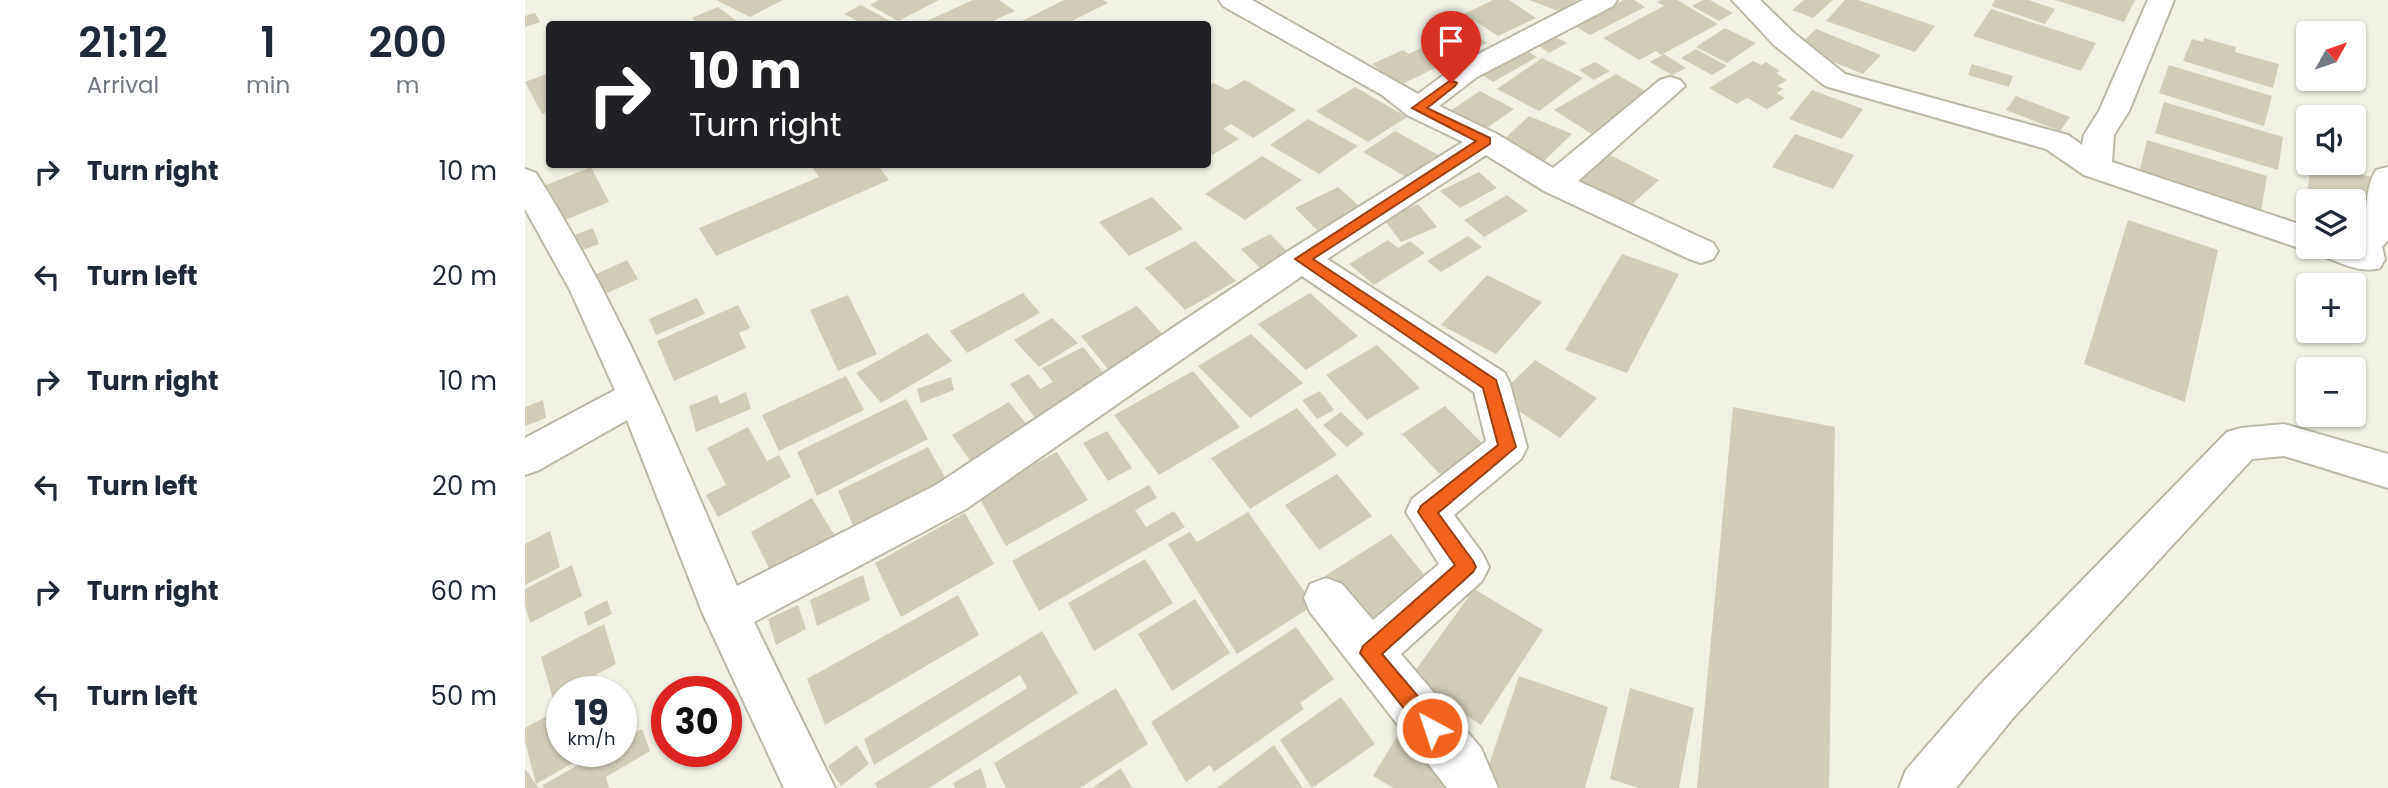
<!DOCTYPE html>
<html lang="en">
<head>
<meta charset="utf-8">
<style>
	body { margin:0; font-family:Poppins,sans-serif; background:#f2f2f3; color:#1f2937; height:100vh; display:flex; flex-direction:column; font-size:26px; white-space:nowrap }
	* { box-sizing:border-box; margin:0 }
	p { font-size:23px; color:#747a83 }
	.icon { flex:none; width:38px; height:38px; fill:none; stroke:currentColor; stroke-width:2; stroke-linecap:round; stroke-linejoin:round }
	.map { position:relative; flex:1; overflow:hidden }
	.panel { display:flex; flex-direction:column; background:#fff; width:525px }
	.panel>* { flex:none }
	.top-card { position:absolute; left:21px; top:21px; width:665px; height:147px; border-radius:7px; box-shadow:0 2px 5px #0004; background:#202124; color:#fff; overflow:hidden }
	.needle { width:46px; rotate:50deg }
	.controls { position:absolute; left:1771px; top:21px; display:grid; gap:14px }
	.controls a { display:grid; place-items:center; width:70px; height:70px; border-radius:7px; background:#fff; box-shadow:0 2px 5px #0004; font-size:35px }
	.speed { position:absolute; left:21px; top:676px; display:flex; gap:14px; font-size:35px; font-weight:700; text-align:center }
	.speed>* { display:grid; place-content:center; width:91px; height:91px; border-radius:50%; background:#fff; box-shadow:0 2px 5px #0004; line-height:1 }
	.speed small { font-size:18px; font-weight:400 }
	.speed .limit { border:10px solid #d22; background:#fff; color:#111 }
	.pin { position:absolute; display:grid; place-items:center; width:60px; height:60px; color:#fff; margin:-72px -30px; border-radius:50% 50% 50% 0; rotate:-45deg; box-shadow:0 0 7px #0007 }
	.pin .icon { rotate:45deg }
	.me { position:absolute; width:77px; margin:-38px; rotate:320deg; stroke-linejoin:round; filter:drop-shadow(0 0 5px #0008) }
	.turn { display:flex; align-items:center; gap:24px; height:147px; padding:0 28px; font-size:32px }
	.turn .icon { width:91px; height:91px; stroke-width:2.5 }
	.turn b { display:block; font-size:49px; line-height:60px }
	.eta { display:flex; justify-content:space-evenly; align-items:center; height:119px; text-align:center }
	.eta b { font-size:42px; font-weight:600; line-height:49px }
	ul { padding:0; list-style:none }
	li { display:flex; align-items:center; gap:21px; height:105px; padding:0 28px }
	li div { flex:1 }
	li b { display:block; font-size:26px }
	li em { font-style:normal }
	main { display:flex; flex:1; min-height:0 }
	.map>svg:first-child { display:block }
	.building { fill:#d2cdba }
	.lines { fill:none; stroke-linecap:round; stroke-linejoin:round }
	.minor-casing { stroke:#bcb9a7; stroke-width:4 }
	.minor { fill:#fff; fill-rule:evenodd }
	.route { fill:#ef631d; stroke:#9b4013; stroke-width:2 }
</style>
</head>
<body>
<main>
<section class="panel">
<div class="eta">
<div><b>21:12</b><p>Arrival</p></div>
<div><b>1</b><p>min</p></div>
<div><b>200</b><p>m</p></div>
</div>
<ul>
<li><svg class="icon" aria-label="right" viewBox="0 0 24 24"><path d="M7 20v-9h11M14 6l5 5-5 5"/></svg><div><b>Turn right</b></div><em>10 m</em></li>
<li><svg class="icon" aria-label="left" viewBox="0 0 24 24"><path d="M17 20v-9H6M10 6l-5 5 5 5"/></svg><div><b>Turn left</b></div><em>20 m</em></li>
<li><svg class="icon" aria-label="right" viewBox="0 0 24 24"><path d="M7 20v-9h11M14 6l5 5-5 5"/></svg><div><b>Turn right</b></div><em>10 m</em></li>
<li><svg class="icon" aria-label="left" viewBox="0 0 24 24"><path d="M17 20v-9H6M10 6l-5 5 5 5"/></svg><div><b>Turn left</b></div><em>20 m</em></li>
<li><svg class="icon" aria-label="right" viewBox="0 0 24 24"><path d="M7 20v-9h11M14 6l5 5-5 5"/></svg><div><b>Turn right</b></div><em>60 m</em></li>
<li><svg class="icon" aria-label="left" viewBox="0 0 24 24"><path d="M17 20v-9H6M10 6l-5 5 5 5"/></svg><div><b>Turn left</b></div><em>50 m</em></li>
</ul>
</section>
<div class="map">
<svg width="1863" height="788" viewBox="0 0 1863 788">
	<rect width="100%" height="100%" fill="#f1f0e4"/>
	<path class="building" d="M191,0H258L225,17Z
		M354,0H414L373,21L345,5Z
		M448,0H474L490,11L461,24H395Z
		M539,0H578L583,3L541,24H491Z
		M968,0H984L1011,18L973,36L939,14Z
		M1004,0H1053L1039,13Z
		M1099,0H1109L1120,7L1065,35L1049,25Z
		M1137,0H1152L1193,24L1136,55L1131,51L1114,60L1078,38L1139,6L1132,2Z
		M1178,0H1185L1208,13L1194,21L1167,6Z
		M1279,0H1308L1288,18L1267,10Z
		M1320,0H1333L1410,26L1390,52L1301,21Z
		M1470,0H1503L1530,9L1520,24L1466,6Z
		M1530,0H1610L1599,22Z
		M336,5L367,22L362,24H338L319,14Z
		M193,7L216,24H175L167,18Z
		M1466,9L1571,43L1556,71L1448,36Z
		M10,13L15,22L0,27V16Z
		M930,21L962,43L875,85L847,64L878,50L884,54L906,43L896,36Z
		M1200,28L1231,43L1202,63L1171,47Z
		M1291,29L1356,55L1338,74L1272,47Z
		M1029,36L1042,43L1024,53L1012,45Z
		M1679,38L1711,47L1710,52L1754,64L1748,88L1658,61L1667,39L1678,42Z
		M999,49L1012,57L968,82L954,73Z
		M1171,49L1202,66L1187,75L1156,58Z
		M1139,54L1161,68L1147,75L1125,62Z
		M1017,58L1058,78L1014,111L972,89Z
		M1228,61L1236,65L1241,62L1255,71L1251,73L1262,80L1252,86L1258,89L1252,93L1260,98L1242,109L1222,98L1212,104L1184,88Z
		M1070,62L1085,71L1069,80L1054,70Z
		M1447,64L1488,76L1484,87L1443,75Z
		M1644,65L1747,96L1739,126L1634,93Z
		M24,73V111L17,114L0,82Z
		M1091,74L1131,97L1070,136L1029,110Z
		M720,80L771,110L728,138L706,124L698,129L714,139L682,158V86L689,83L702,90Z
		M830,87L882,117L843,142L791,111Z
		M1287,90L1338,109L1317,139L1264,119Z
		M955,91L989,109L959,130L925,111Z
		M1491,96L1545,117L1535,131L1481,110Z
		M1639,102L1758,137L1753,170L1630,133Z
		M1004,116L1047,134L1018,162L975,143Z
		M783,119L833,146L794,174L745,145Z
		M870,131L917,157L886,180L838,152Z
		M1270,134L1329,155L1308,189L1247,167Z
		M1622,140L1742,176L1736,211L1614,173Z
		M1081,153L1134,180L1104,207L1050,179Z
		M737,156L777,180L720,220L680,194Z
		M1786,163H1799L1850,178L1844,244L1829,239V201H1783V224L1778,223Z
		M285,164H352L364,180L191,256L174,228L294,177Z
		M66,167L84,202L33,223L16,187Z
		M954,172L972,188L935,208L915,191Z
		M813,187L843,214L799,237L770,208Z
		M982,195L1003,211L959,237L939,220Z
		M627,197L658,229L604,256L574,222Z
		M893,204L912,227L876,242L858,218Z
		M1603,220L1693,250L1660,402L1559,364Z
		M68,228L74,244L47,254L42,238Z
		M745,234L764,253L735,268L716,249Z
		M943,236L957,247L916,272L902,261Z
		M863,240L873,248L885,241L900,253L849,285L824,264Z
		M670,241L711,281L660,310L620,268Z
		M1097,254L1154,274L1102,373L1040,350Z
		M102,260L113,279L78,295L67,276Z
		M962,275L1017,302L971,354L916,325Z
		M498,293L515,313L442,353L425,331Z
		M785,293L833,336L781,370L733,324Z
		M323,295L352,354L313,371L285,310Z
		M172,298L180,314L131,335L124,319Z
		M213,305L225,328L214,333L221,348L149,381L132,341Z
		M612,306L640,337L583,369L556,336Z
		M527,318L553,343L514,367L489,340Z
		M402,333L427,361L356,403L331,373Z
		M726,334L778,383L725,418L673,366Z
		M852,345L895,388L842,420L801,375Z
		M558,347L586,382L513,422L485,384L504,374L515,389L528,382L517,368Z
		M1010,360L1072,398L1035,438L972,397Z
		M668,371L715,427L634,475L589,415Z
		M321,376L339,410L254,451L237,415Z
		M426,377L429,390L396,403L392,389Z
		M795,391L809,410L792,419L777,400Z
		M221,392L226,409L171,432L164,406L192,395L195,404Z
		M381,399L403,439L292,496L272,452Z
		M18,400L21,418L0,426V407Z
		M484,402L510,435L452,470L427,435Z
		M920,406L966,452L922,482L877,434Z
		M1208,407L1310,427L1304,788H1172Z
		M772,408L812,455L725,509L686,458Z
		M816,412L839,434L822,447L798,425Z
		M223,427L242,461L254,455L266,477L193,517L181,495L201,485L182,448Z
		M582,431L607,468L583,481L558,443Z
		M403,447L426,488L333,537L313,491Z
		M532,452L563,500L481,546L452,494Z
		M812,474L847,516L794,550L760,505Z
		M624,485L632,498L610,510L621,527L649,511L660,527L514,611L487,561Z
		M287,498L314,543L250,580L226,532Z
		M723,512L789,605L712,654L643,544L665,532L672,542Z
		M440,513L469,564L376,617L350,563Z
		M25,531L35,567L0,585V544Z
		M866,534L910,588L843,633L800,576Z
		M620,559L648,603L569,651L543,603Z
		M47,565L57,596L5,623L0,605V589Z
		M338,575L345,600L292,626L285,600Z
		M949,589L1018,630L956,725L885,678Z
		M433,595L454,635L300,725L282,679Z
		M670,599L705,653L647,691L613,634Z
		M82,600L87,614L63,626L59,612Z
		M273,605L281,629L251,645L243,619Z
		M79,624L91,664L42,691H37V694L28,699L16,657Z
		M771,627L809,679L775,703L779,709L689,772L685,765L661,782L626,722Z
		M517,631L553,693L404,788H352L350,783L502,688L495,675L349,765L339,739Z
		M994,676L1083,707L1060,788H956Z
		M591,688L623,744L555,788H481L469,763Z
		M1105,688L1169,708L1154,788H1114L1085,779Z
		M816,697L850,744L787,788L755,740Z
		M37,708V751H69L11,784L0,741V728Z
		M117,729L125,751L81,777L84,788H19L18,785L78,751H96V740Z
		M871,738L934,774L926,788H868L848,776Z
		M332,745L344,764L316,786L303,766Z
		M749,745L778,788H692Z
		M456,768L462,788H430L428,783Z
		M596,768L607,788H567Z
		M0,769L11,784L14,788H0Z"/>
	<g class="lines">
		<g class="minor-casing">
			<path id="minor" d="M694,0H727L893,94L932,65L1058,0H1092L1088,6L952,77L914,106L972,134L1028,168L1135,80L1145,77L1155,80L1160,86L1053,181L1188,243L1193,251L1188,259L1176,263L1164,259L1019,191L961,155L802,259L980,373L985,384L1002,447L996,459L929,515L957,553L964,567L957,581L876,654L956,748L973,788H922L785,612L779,598L785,584L801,578L817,584L848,620L914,564L881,512L887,499L961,441L949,392L777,276L441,509L229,622L310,788H259L178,614L102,420L14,470L0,475V438L90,390L45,290L0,209V169L11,173C94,305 151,443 212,586L411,485L765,250L938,142L882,115L857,95L698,6Z
				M1207,0H1235L1269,33L1320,74L1543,135L1557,145L1559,135L1574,111L1623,0H1649L1604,111L1589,135L1587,162L1783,227V247H1829V235C1846,216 1838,190 1851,170L1863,167V240L1857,247L1860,259L1855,268C1835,274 1814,262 1795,255L1791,249L1783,251L1771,247L1559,175L1521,149L1300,86L1249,45Z
				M1759,424L1863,454V488L1759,456L1727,459L1488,718L1431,788H1374L1381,770L1454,686L1702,432L1716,428Z"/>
		</g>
		<use href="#minor" class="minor"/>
	</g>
	<path class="route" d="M926,80L932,83L930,86L902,108L965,138V144L788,259L971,380L991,447L913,513L948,561L951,567L948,572L857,654L914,721L917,728L914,735L907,738L900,735L835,653L838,646L930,565L893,512L896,506L973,445L958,388L770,259L951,141L887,108Z"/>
</svg>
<div class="controls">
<a><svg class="needle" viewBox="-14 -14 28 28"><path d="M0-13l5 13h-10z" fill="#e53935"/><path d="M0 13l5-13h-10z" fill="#747a83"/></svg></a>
<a><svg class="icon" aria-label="sound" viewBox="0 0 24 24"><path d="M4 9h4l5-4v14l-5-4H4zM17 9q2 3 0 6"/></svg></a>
<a><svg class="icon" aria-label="layers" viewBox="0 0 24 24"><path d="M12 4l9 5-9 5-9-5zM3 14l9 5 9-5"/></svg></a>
<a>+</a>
<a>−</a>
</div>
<div class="speed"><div>19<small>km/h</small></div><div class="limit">30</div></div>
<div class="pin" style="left:926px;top:83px;background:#d93025"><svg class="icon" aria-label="arrive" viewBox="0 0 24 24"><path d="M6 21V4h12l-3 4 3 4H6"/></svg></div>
<svg class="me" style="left:907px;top:728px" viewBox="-20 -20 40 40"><circle r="17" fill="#ef631d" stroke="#fff" stroke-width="3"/><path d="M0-11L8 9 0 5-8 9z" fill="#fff"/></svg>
<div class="top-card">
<div class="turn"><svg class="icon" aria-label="right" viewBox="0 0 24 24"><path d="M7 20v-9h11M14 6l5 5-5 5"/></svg><div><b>10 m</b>Turn right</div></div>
</div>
</div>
</main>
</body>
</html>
